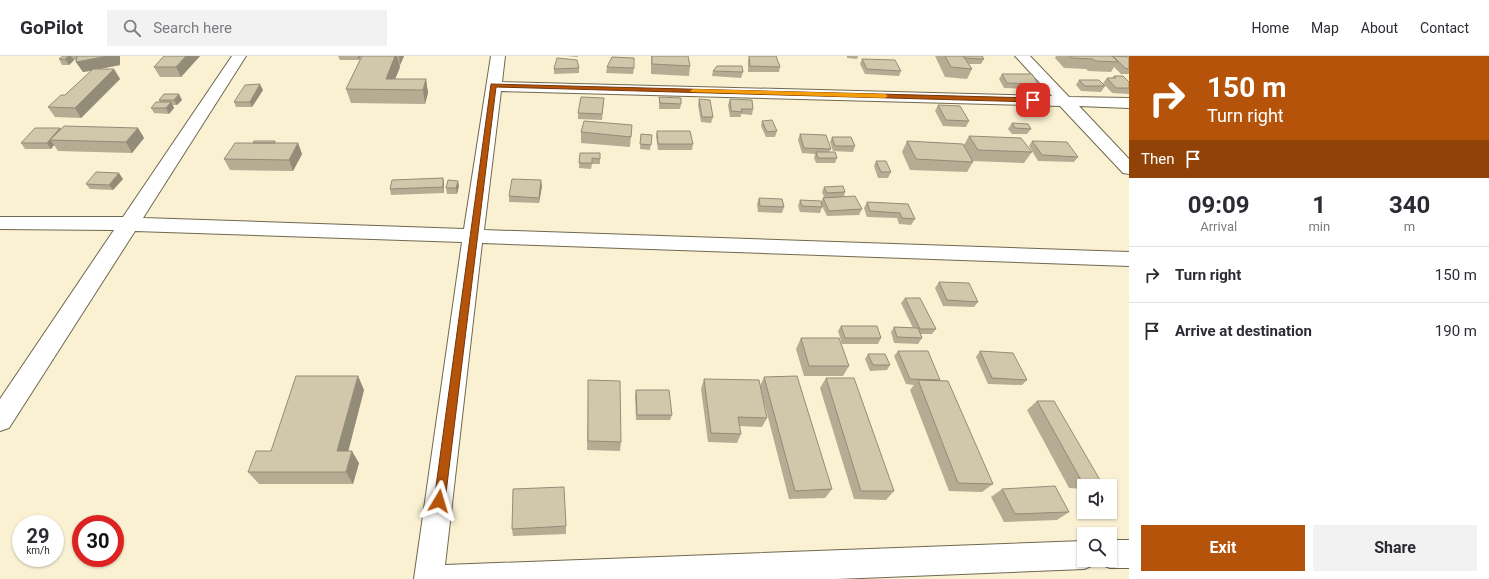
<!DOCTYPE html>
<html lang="en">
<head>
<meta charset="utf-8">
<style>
	body { margin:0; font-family:Roboto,sans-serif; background:#f2f2f3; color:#2b2b33; height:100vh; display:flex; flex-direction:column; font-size:15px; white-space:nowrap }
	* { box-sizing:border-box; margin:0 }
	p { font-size:13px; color:#7c7c81 }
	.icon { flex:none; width:22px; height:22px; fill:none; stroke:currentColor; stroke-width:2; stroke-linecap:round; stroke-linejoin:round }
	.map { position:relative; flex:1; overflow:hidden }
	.side { display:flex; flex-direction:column; background:#fff; width:360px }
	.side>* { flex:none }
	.top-card { background:#b45309; color:#fff; overflow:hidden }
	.fabs { position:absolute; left:1077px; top:423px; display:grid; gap:8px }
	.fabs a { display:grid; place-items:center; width:40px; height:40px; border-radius:0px; background:#fff; box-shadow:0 1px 3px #0004; font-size:20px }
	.speed { position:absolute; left:12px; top:459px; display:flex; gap:8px; font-size:20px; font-weight:700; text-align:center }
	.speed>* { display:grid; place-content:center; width:52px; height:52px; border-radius:50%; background:#fff; box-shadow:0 1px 3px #0004; line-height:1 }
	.speed small { font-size:10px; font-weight:400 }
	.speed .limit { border:6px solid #d22; background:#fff; color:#111 }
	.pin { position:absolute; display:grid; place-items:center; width:34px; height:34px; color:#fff; margin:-17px; border-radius:8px; box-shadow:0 2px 6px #0006 }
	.me { position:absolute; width:44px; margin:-22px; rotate:7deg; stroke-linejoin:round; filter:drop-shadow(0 0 3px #0008) }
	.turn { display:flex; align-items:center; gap:14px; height:84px; padding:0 12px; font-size:18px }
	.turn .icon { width:52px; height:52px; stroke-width:2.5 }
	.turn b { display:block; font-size:28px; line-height:34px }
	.then { display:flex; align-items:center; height:38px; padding:0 12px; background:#0003; gap:8px; font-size:15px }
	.eta { display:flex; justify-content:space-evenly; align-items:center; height:68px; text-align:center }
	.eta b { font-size:24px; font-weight:700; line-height:28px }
	.primary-button { display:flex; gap:8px; margin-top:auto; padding:8px 12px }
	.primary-button a { flex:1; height:46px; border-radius:0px; background:#b45309; color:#fff; font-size:16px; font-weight:700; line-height:46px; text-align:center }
	.primary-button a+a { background:#f2f2f3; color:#2b2b33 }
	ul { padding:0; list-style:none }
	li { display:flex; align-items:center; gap:12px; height:56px; padding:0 12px; border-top:1px solid #e1e1e2 }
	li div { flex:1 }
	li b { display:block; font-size:15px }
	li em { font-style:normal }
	header { display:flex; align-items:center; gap:24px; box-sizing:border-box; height:56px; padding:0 20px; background:#fff; border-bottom:1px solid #e1e1e2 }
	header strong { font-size:19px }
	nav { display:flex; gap:22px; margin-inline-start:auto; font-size:14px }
	.search { width:280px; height:36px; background:#f2f2f3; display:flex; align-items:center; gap:10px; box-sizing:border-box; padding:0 14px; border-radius:0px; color:#7c7c81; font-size:15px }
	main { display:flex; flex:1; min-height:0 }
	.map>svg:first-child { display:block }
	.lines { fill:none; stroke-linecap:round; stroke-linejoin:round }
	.minor-casing { stroke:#70684e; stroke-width:2 }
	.minor { fill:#fff; fill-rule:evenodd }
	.wall { fill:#b4ac93 }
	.shaded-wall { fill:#928c78 }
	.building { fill:#d1c8ab; stroke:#928c78 }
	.route { fill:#b45309; stroke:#753606 }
	.slow { fill:#f59e0b }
</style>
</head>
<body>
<header>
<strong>GoPilot</strong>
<div class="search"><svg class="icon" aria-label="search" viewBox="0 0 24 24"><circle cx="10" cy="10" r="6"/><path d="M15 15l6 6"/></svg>Search here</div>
<nav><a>Home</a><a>Map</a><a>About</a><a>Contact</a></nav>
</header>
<main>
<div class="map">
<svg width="1129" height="523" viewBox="0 0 1129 523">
	<rect width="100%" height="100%" fill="#faf1d3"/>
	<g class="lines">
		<g class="minor-casing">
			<path id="minor" d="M232,0H246L143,162L464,173L491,0H505L502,26L1052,40L1015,0H1030L1069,41L1129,42V52L1079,50L1129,103V118L1123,117L1060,50L501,35L484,174L1129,196V210L482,187L445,509L1084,485V504H1096L1094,509L1084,513L836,523H414L462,186L135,175L9,372L0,375V343L114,174L0,173V161H123Z
				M1110,484H1129V512H1110L1100,508L1098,504H1110Z"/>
		</g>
		<use href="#minor" class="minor"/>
	</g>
	<path class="wall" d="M63,0H120V9L100,13H114L120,23L81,62L55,61L48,51L65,39L91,15L83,16L76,6V4H74L69,9H62L59,3Z
		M164,0H200L181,21H160L154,11Z
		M338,0H361L359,4H340Z
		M362,0H404L400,9H399L400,11L395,23H426L428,37L425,48L351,47L346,33Z
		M566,0H578V1Z
		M651,0H688L690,10L689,20L651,18Z
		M749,0H776L780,11L779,16H748V4Z
		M847,0H858L857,3L847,2Z
		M935,0H982L984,3L981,8H969L972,13L967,23L945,21Z
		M1056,0H1129L1128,1H1129V18H1121L1114,11L1111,16L1088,15L1086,13L1064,12L1055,2Z
		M862,3L901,15L899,20L865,18L860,8Z
		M607,11L634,12L633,18L606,17Z
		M579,12V17L554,18V13Z
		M713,15L743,16L741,22L712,20Z
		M1002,18L1038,28L1034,33L1004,32L999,23Z
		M1114,20L1129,26V38L1112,37L1103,27L1107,22H1112Z
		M1079,24L1105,30L1101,36L1081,35L1076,29Z
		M263,34L252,51H236L234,46Z
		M659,41L681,48L680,53H659Z
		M604,42L602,64L578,63V57Z
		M699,43L713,61L711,67L701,66L698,49Z
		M730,43L753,53L752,59L741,58V61H730L728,49Z
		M159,44H182L177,49H173L174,52L169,58L154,57L151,52L160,46Z
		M938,49L969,65L966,71L943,70L935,55Z
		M762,65L777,75L775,81H766L761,70Z
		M1012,67L1031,73L1027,78H1012L1008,73Z
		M60,72L61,73L138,72L144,82L132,97L58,95L54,89L51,93H25L21,87Z
		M657,75L693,88L692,94H658L656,80Z
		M581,76L631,79L630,91L581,87Z
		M641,78L652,79L650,94L640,93Z
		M800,78L831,93L829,96L837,102L835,107H816L814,102L815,98L802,97L798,84Z
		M969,80L1032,96L1024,107L972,105L973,106L967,116L910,114L902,96L907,85L964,89Z
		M832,81L855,90L853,96L833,95L830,86Z
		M275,85L276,87H298L302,98L293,115L230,114L224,103Z
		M1032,85L1078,101L1074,106L1038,105L1029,90Z
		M580,97H600V108H592L591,113L579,112Z
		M876,105L891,116L888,122H878L874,110Z
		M443,122L444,127V137L391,139L390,133Z
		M123,123L113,134L90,133L86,128Z
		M459,130L457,138H447L446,132Z
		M542,130L539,147L509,146V140Z
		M824,131L845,136L844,141L862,153L859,159L827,160L822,150V151L820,157L800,156L798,150L800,144L821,146L823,142L824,141L822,136Z
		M759,142L784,151L782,157L758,156L757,148Z
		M867,146L908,148L915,163L911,169L899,168L897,162L867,161L864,152Z
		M939,226L978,246L974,251L943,250L935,232Z
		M905,242L936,273L932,278H920L922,282L918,288L894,287L891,276L894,271L913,272L901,247Z
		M841,270L881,282L878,288H842L838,275Z
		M801,282L849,310L843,320H804L796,293Z
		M898,295L940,324L993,428L982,436L949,435L910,334L914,329L906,328L894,300Z
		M980,295L1027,324L1022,329L988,328L976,301Z
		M868,298L890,309L887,314L870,315L865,303Z
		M358,320L364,334L348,395L359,407L353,428H259L248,416L271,395Z
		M764,321L832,433L825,442L789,443L761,334L767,362L762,371L739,370L741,378L737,387L708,386L701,333L704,323L760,330Z
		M826,322L894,435L886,444L854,443L820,332Z
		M588,324L621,386L620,395L587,394Z
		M636,334L672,359L670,364H636L635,339Z
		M1037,345L1100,424L1091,430H1084V433L1069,432L1027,354Z
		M1002,433L1069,456L1057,464L1004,466L991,441Z
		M566,470V478L513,480L512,473Z"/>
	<path class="shaded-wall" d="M69,0H71L74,4L69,9L65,3Z
		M108,0H120V9L83,16L76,6Z
		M186,0H200L181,21L176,11Z
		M358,0H361L359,4Z
		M395,0H397L400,11L391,34L386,23Z
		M399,0H404L400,9Z
		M114,13L120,23L81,62L75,52Z
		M426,23L428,37L425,48L423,34Z
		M260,28L263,34L252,51L250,46Z
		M179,38L182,44L177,49L174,44Z
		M171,46L174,52L169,58L166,52Z
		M60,72L64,78L50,84L54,89L51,93L47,87Z
		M138,72L144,82L132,97L126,86Z
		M298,87L302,98L293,115L289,104Z
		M119,117L123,123L113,134L109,129Z
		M443,122L444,127V137L443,131Z
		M541,124L542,130L539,147V142Z
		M458,125L459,130L457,138L456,132Z
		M358,320L364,334L345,408L337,395Z
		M352,395L359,407L353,428L346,416Z"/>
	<path class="building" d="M63,0H69L65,3H59Z
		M77,0H108L76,6Z
		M164,0H186L176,11H154Z
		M362,0H395L386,23H426L423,34L346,33Z
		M652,0H688L690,10L652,8Z
		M749,0H776L780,11L750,10Z
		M945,0H963L972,13L951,11Z
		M963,0H982L984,3L965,2Z
		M1069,0H1112L1118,6L1095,5L1093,3L1071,2Z
		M1113,0L1129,1V13L1125,12Z
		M612,1L634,2V12L607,11Z
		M557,2L577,4L579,12L554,13Z
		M862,3L895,4L901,15L867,13Z
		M717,10H742L743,16L713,15Z
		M93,13H114L75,52L48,51L61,39H65Z
		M1002,18H1032L1038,28L1007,27Z
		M1114,20H1123L1129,26V32H1116L1107,22H1116Z
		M1079,24H1099L1105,30H1085Z
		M260,28L250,46H234L245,29Z
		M164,38H179L174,44H159Z
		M581,41L604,42L602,58L578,57Z
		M659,41L681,42V48L660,47Z
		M699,43L710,44L713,61H702Z
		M730,43L752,44L753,53H741L742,56L731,55Z
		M156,46H171L166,52H151Z
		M938,49L960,50L969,65L946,64Z
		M772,64L777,75L767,76L762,65Z
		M584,65L632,69L631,81L581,76Z
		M1012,67L1028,68L1031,73L1015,72Z
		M64,70L138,72L126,86L50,84Z
		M35,72H60L47,87H21Z
		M657,75H690L693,88H658Z
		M641,78L652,79L651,89L640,88Z
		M800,78L826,79L831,93L804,92Z
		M969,80L1021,82L1032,96L978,94Z
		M832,81H851L855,90H835Z
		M254,85H275L274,87H253Z
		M907,85L963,88L973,106L916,103Z
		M1032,85L1067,86L1078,101L1042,99Z
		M235,87H298L289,104L224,103Z
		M816,96H835L837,102H818Z
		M580,97H600V103L592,102V107H579Z
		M876,105H886L891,116H881Z
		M96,116L119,117L109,129L86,128Z
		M443,122V131L390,133L392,124Z
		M512,123L541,124L539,142L509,140Z
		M448,124L458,125L456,132H446Z
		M843,130L845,136L827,137L824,131Z
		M855,140L862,153L829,155L823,142Z
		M759,142L782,143L784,151L760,150Z
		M800,144L821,145L822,151L802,150Z
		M867,146L908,148L915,163L902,162L900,157L870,155Z
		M939,226L969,227L978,246L947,244Z
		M905,242H920L936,273H920Z
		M841,270H877L881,282H845Z
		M894,271L918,272L922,282L897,281Z
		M801,282H839L849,310H809Z
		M898,295H928L940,324L910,323Z
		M980,295L1013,297L1027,324L992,322Z
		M868,298H885L890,309H873Z
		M296,320H358L337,395H352L346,416H248L256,395H271Z
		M797,320L832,433L795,435L764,321Z
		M826,322H854L894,435H861Z
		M704,323L759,324L767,362L738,361L741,378L711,377Z
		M588,324L620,325L621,386L588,385Z
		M918,324L948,325L993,428L958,427Z
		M636,334H669L672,359H637Z
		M1037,345H1054L1100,424H1081Z
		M1055,430L1069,456L1015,458L1002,433Z
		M564,431L566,470L512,473L513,433Z"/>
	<path class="route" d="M491,28L1033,42L1036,44L1033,46L496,31L445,445L443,449L439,451L435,449L434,445Z"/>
	<path class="slow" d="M693,33L885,38L888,40L885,42L691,36L690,35Z"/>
</svg>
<div class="fabs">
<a><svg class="icon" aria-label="sound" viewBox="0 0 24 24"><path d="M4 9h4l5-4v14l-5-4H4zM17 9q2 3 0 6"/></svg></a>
<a><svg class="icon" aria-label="search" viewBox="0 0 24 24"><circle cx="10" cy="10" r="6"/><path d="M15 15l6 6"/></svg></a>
</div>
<div class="speed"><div>29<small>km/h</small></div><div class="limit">30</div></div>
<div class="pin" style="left:1033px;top:44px;background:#d93025"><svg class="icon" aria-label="arrive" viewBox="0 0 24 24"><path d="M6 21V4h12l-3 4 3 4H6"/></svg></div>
<svg class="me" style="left:439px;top:445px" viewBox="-20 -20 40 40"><path d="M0-17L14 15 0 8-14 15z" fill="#b45309" stroke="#fff" stroke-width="4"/></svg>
</div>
<section class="side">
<div class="top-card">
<div class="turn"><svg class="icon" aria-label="right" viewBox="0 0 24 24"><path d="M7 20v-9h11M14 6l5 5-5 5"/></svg><div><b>150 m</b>Turn right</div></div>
<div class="then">Then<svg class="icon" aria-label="arrive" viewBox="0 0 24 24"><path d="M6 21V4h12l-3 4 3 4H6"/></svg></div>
</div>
<div class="eta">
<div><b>09:09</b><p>Arrival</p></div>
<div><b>1</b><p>min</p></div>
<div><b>340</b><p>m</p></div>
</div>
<ul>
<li><svg class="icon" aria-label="right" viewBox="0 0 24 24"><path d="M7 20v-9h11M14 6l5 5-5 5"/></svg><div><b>Turn right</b></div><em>150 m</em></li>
<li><svg class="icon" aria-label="arrive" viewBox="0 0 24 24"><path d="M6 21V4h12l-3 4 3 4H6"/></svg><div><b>Arrive at destination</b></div><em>190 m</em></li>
</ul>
<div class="primary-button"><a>Exit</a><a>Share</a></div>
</section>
</main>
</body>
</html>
